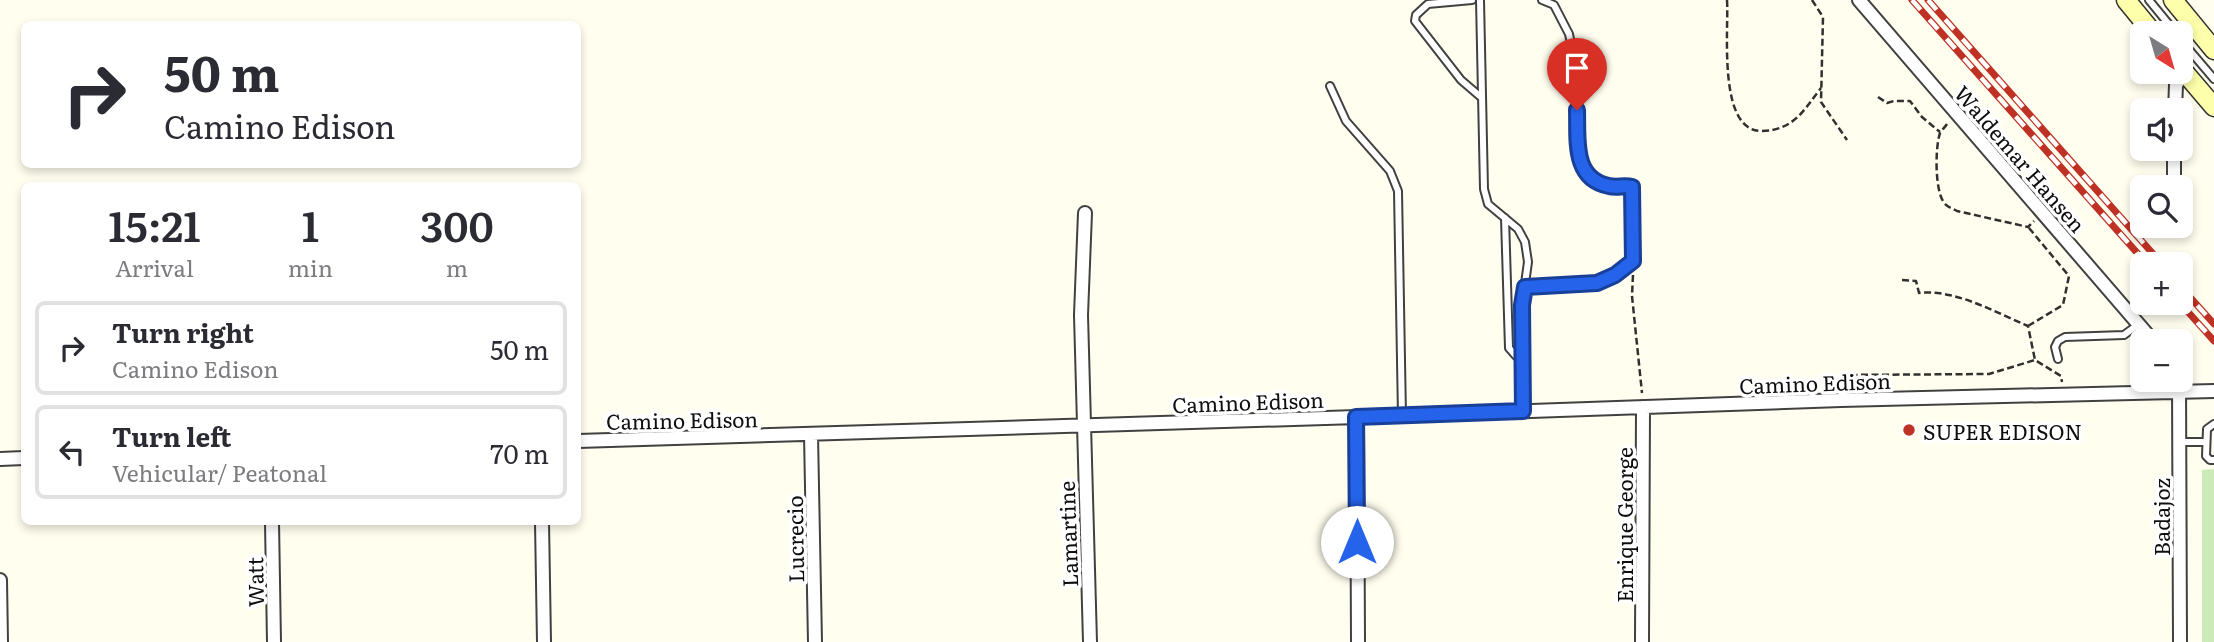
<!DOCTYPE html>
<html lang="en">
<head>
<meta charset="utf-8">
<style>
	body { margin:0; font-family:Literata,serif; background:#f2f2f3; color:#2b2b33; height:100vh; display:flex; flex-direction:column; font-size:26px; white-space:nowrap }
	* { box-sizing:border-box; margin:0 }
	p { font-size:23px; color:#7c7c81 }
	.icon { flex:none; width:38px; height:38px; fill:none; stroke:currentColor; stroke-width:2; stroke-linecap:round; stroke-linejoin:round }
	.map { position:relative; flex:1; overflow:hidden }
	.side { position:absolute; left:21px; top:182px; width:560px; height:343px; display:flex; flex-direction:column; background:#fff; border-radius:10px; box-shadow:0 4px 10px #0003 }
	.side>* { flex:none }
	.top-card { position:absolute; left:21px; top:21px; width:560px; height:147px; border-radius:10px; box-shadow:0 4px 10px #0003; background:#fff; color:#2b2b33; overflow:hidden }
	.needle { width:46px; rotate:143deg }
	.tools { position:absolute; left:2130px; top:21px; display:grid; gap:14px }
	.tools a { display:grid; place-items:center; width:63px; height:63px; border-radius:10px; background:#fff; box-shadow:0 4px 10px #0003; font-size:35px }
	.pin { position:absolute; display:grid; place-items:center; width:60px; height:60px; color:#fff; margin:-72px -30px; border-radius:50% 50% 50% 0; rotate:-45deg; box-shadow:0 0 7px #0007 }
	.pin .icon { rotate:45deg }
	.me { position:absolute; width:77px; margin:-38px; rotate:0deg; stroke-linejoin:round; filter:drop-shadow(0 0 5px #0008) }
	.turn { display:flex; align-items:center; gap:24px; height:147px; padding:0 28px; font-size:32px }
	.turn .icon { width:91px; height:91px; stroke-width:2.5 }
	.turn b { display:block; font-size:49px; line-height:60px }
	.eta { display:flex; justify-content:space-evenly; align-items:center; height:119px; text-align:center }
	.eta b { font-size:42px; font-weight:600; line-height:49px }
	ul { padding:0; list-style:none }
	li { display:flex; align-items:center; gap:21px; height:94px; margin:0 14px 10px; padding:0 14px; border:4px solid #e1e1e2; border-radius:10px }
	li div { flex:1 }
	li b { display:block; font-size:26px }
	li em { font-style:normal }
	.map>svg:first-child { display:block }
	.green { fill:#cceab8 }
	.lines { fill:none; stroke-linecap:round; stroke-linejoin:round }
	.lane-casing { stroke:#414141; stroke-width:10 }
	.street-casing { stroke:#414141; stroke-width:16 }
	.secondary-casing { stroke:#303030; stroke-width:21 }
	.path { stroke:#303030; stroke-width:2.5; stroke-dasharray:7 3.5; stroke-linecap:butt }
	.lane { stroke:#fff; stroke-width:6 }
	.street { stroke:#fff; stroke-width:12 }
	.secondary { stroke:#feffaa; stroke-width:18 }
	.rail-casing { stroke:#c03125; stroke-width:7 }
	.rail { stroke:#fff; stroke-width:4.5; stroke-dasharray:13; stroke-linecap:butt }
	.route-casing { stroke:#184099; stroke-width:18 }
	.route { stroke:#2563eb; stroke-width:12 }
	.poi-dot { fill:#c03125; stroke:#fff; stroke-width:2.5 }
	.labels { text-anchor:middle; dominant-baseline:central; stroke-width:7; stroke-linejoin:round; paint-order:stroke }
	.street-label { font-size:21px; fill:#0e0e0e; stroke:#fff }
	.poi-label { font-size:21px; fill:#0e0e0e; stroke:#fff; text-anchor:start }
</style>
</head>
<body>
<div class="map">
<svg width="2214" height="642" viewBox="0 0 2214 642">
	<rect width="100%" height="100%" fill="#fffeef"/>
	<path class="green" d="M2214,469V642H2202V470Z"/>
	<g class="lines">
		<g class="lane-casing">
			<path id="lane" d="M1472,0L1428,4L1416,15L1415,21L1461,80L1482,98
				M1480,0L1484,189L1488,204L1518,229L1525,242L1528,262L1522,305L1523,411
				M2149,0L2176,33
				M2180,39L2214,79
				M1330,86L1346,121L1390,171L1398,191L1402,416
				M1505,218L1509,348L1516,356L1523,358
				M1525,287L1597,283L1615,275L1633,261L1632,187H1610L1597,182L1585,174L1579,158L1575,63L1569,34L1554,5L1542,0
				M2058,359L2055,347L2058,341L2065,337L2124,335L2139,324
				M2214,424L2207,429L2206,456L2210,460H2214
				M2179,442H2206"/>
		</g>
		<g class="street-casing">
			<path id="street" d="M1859,0L2153,341
				M2175,110L2176,85L2184,72
				M2174,187V149
				M1085,213L1081,315L1090,642
				M2179,380L2180,642
				M1357,417L1358,642
				M811,435L815,642
				M578,441L1357,417L1841,400L2214,391
				M0,459L24,458
				M272,522L274,642
				M542,522L544,642
				M0,580L1,642
				M1642,642L1643,407"/>
		</g>
		<g class="secondary-casing">
			<path id="secondary" d="M2126,0L2153,33
				M2173,0L2214,50
				M2180,67L2214,107"/>
		</g>
		<path class="path" d="M1727,0C1729,29 1717,132 1762,131C1794,130 1803,111 1821,88
			M1812,0L1823,17L1821,102L1847,140
			M1878,97L1887,103L1894,101H1910L1922,117L1940,132
			M1947,124C1945,127 1941,131 1940,133C1935,148 1935,188 1943,201C1946,207 1952,208 1957,211L2028,227L2034,221
			M1633,275L1632,296L1642,393
			M1902,280L1916,281L1919,293C1956,289 1994,312 2028,326L2035,360L2061,376L2062,382
			M2028,326L2063,305L2069,276L2029,228
			M1840,375L1989,374L2035,360"/>
		<use href="#lane" class="lane"/>
		<use href="#street" class="street"/>
		<use href="#secondary" class="secondary"/>
		<g class="rail-casing">
			<path id="rail" d="M1912,0L2147,264
				M1928,0L2162,264
				M2180,286L2214,324
				M2180,303L2214,341"/>
		</g>
		<use href="#rail" class="rail"/>
	</g>
	<g class="lines">
		<g class="route-casing">
			<path id="route" d="M1357,542L1356,417L1523,411L1522,305L1525,287L1597,283L1615,275L1633,261L1632,187C1624,185 1617,188 1609,186C1572,179 1578,139 1577,110"/>
		</g>
		<use href="#route" class="route"/>
	</g>
	<circle class="poi-dot" cx="1909" cy="430" r="7"/>
	<g class="labels">
		<g class="street-label">
			<text transform="translate(2021 158) rotate(49)">Waldemar Hansen</text>
			<text transform="translate(1815 382) rotate(-2)">Camino Edison</text>
			<text transform="translate(1248 401) rotate(-2)">Camino Edison</text>
			<text transform="translate(682 419) rotate(-1)">Camino Edison</text>
			<text transform="translate(2160 517) rotate(-90)">Badajoz</text>
			<text transform="translate(1623 525) rotate(-90)">Enrique George</text>
			<text transform="translate(1067 534) rotate(-92)">Lamartine</text>
			<text transform="translate(794 539) rotate(-91)">Lucrecio</text>
			<text transform="translate(254 582) rotate(-91)">Watt</text>
		</g>
		<g class="poi-label">
			<text x="1923" y="430">SUPER EDISON</text>
		</g>
	</g>
</svg>
<div class="tools">
<a><svg class="needle" viewBox="-14 -14 28 28"><path d="M0-13l5 13h-10z" fill="#e53935"/><path d="M0 13l5-13h-10z" fill="#7c7c81"/></svg></a>
<a><svg class="icon" aria-label="sound" viewBox="0 0 24 24"><path d="M4 9h4l5-4v14l-5-4H4zM17 9q2 3 0 6"/></svg></a>
<a><svg class="icon" aria-label="search" viewBox="0 0 24 24"><circle cx="10" cy="10" r="6"/><path d="M15 15l6 6"/></svg></a>
<a>+</a>
<a>−</a>
</div>
<div class="pin" style="left:1577px;top:110px;background:#d93025"><svg class="icon" aria-label="arrive" viewBox="0 0 24 24"><path d="M6 21V4h12l-3 4 3 4H6"/></svg></div>
<svg class="me" style="left:1357px;top:542px" viewBox="-20 -20 40 40"><circle r="19" fill="#fff"/><path d="M0-13L10 11 0 6-10 11z" fill="#2563eb"/></svg>
<div class="top-card">
<div class="turn"><svg class="icon" aria-label="right" viewBox="0 0 24 24"><path d="M7 20v-9h11M14 6l5 5-5 5"/></svg><div><b>50 m</b>Camino Edison</div></div>
</div>
<section class="side">
<div class="eta">
<div><b>15:21</b><p>Arrival</p></div>
<div><b>1</b><p>min</p></div>
<div><b>300</b><p>m</p></div>
</div>
<ul>
<li><svg class="icon" aria-label="right" viewBox="0 0 24 24"><path d="M7 20v-9h11M14 6l5 5-5 5"/></svg><div><b>Turn right</b><p>Camino Edison</p></div><em>50 m</em></li>
<li><svg class="icon" aria-label="left" viewBox="0 0 24 24"><path d="M17 20v-9H6M10 6l-5 5 5 5"/></svg><div><b>Turn left</b><p>Vehicular/ Peatonal</p></div><em>70 m</em></li>
</ul>
</section>
</div>
</body>
</html>
